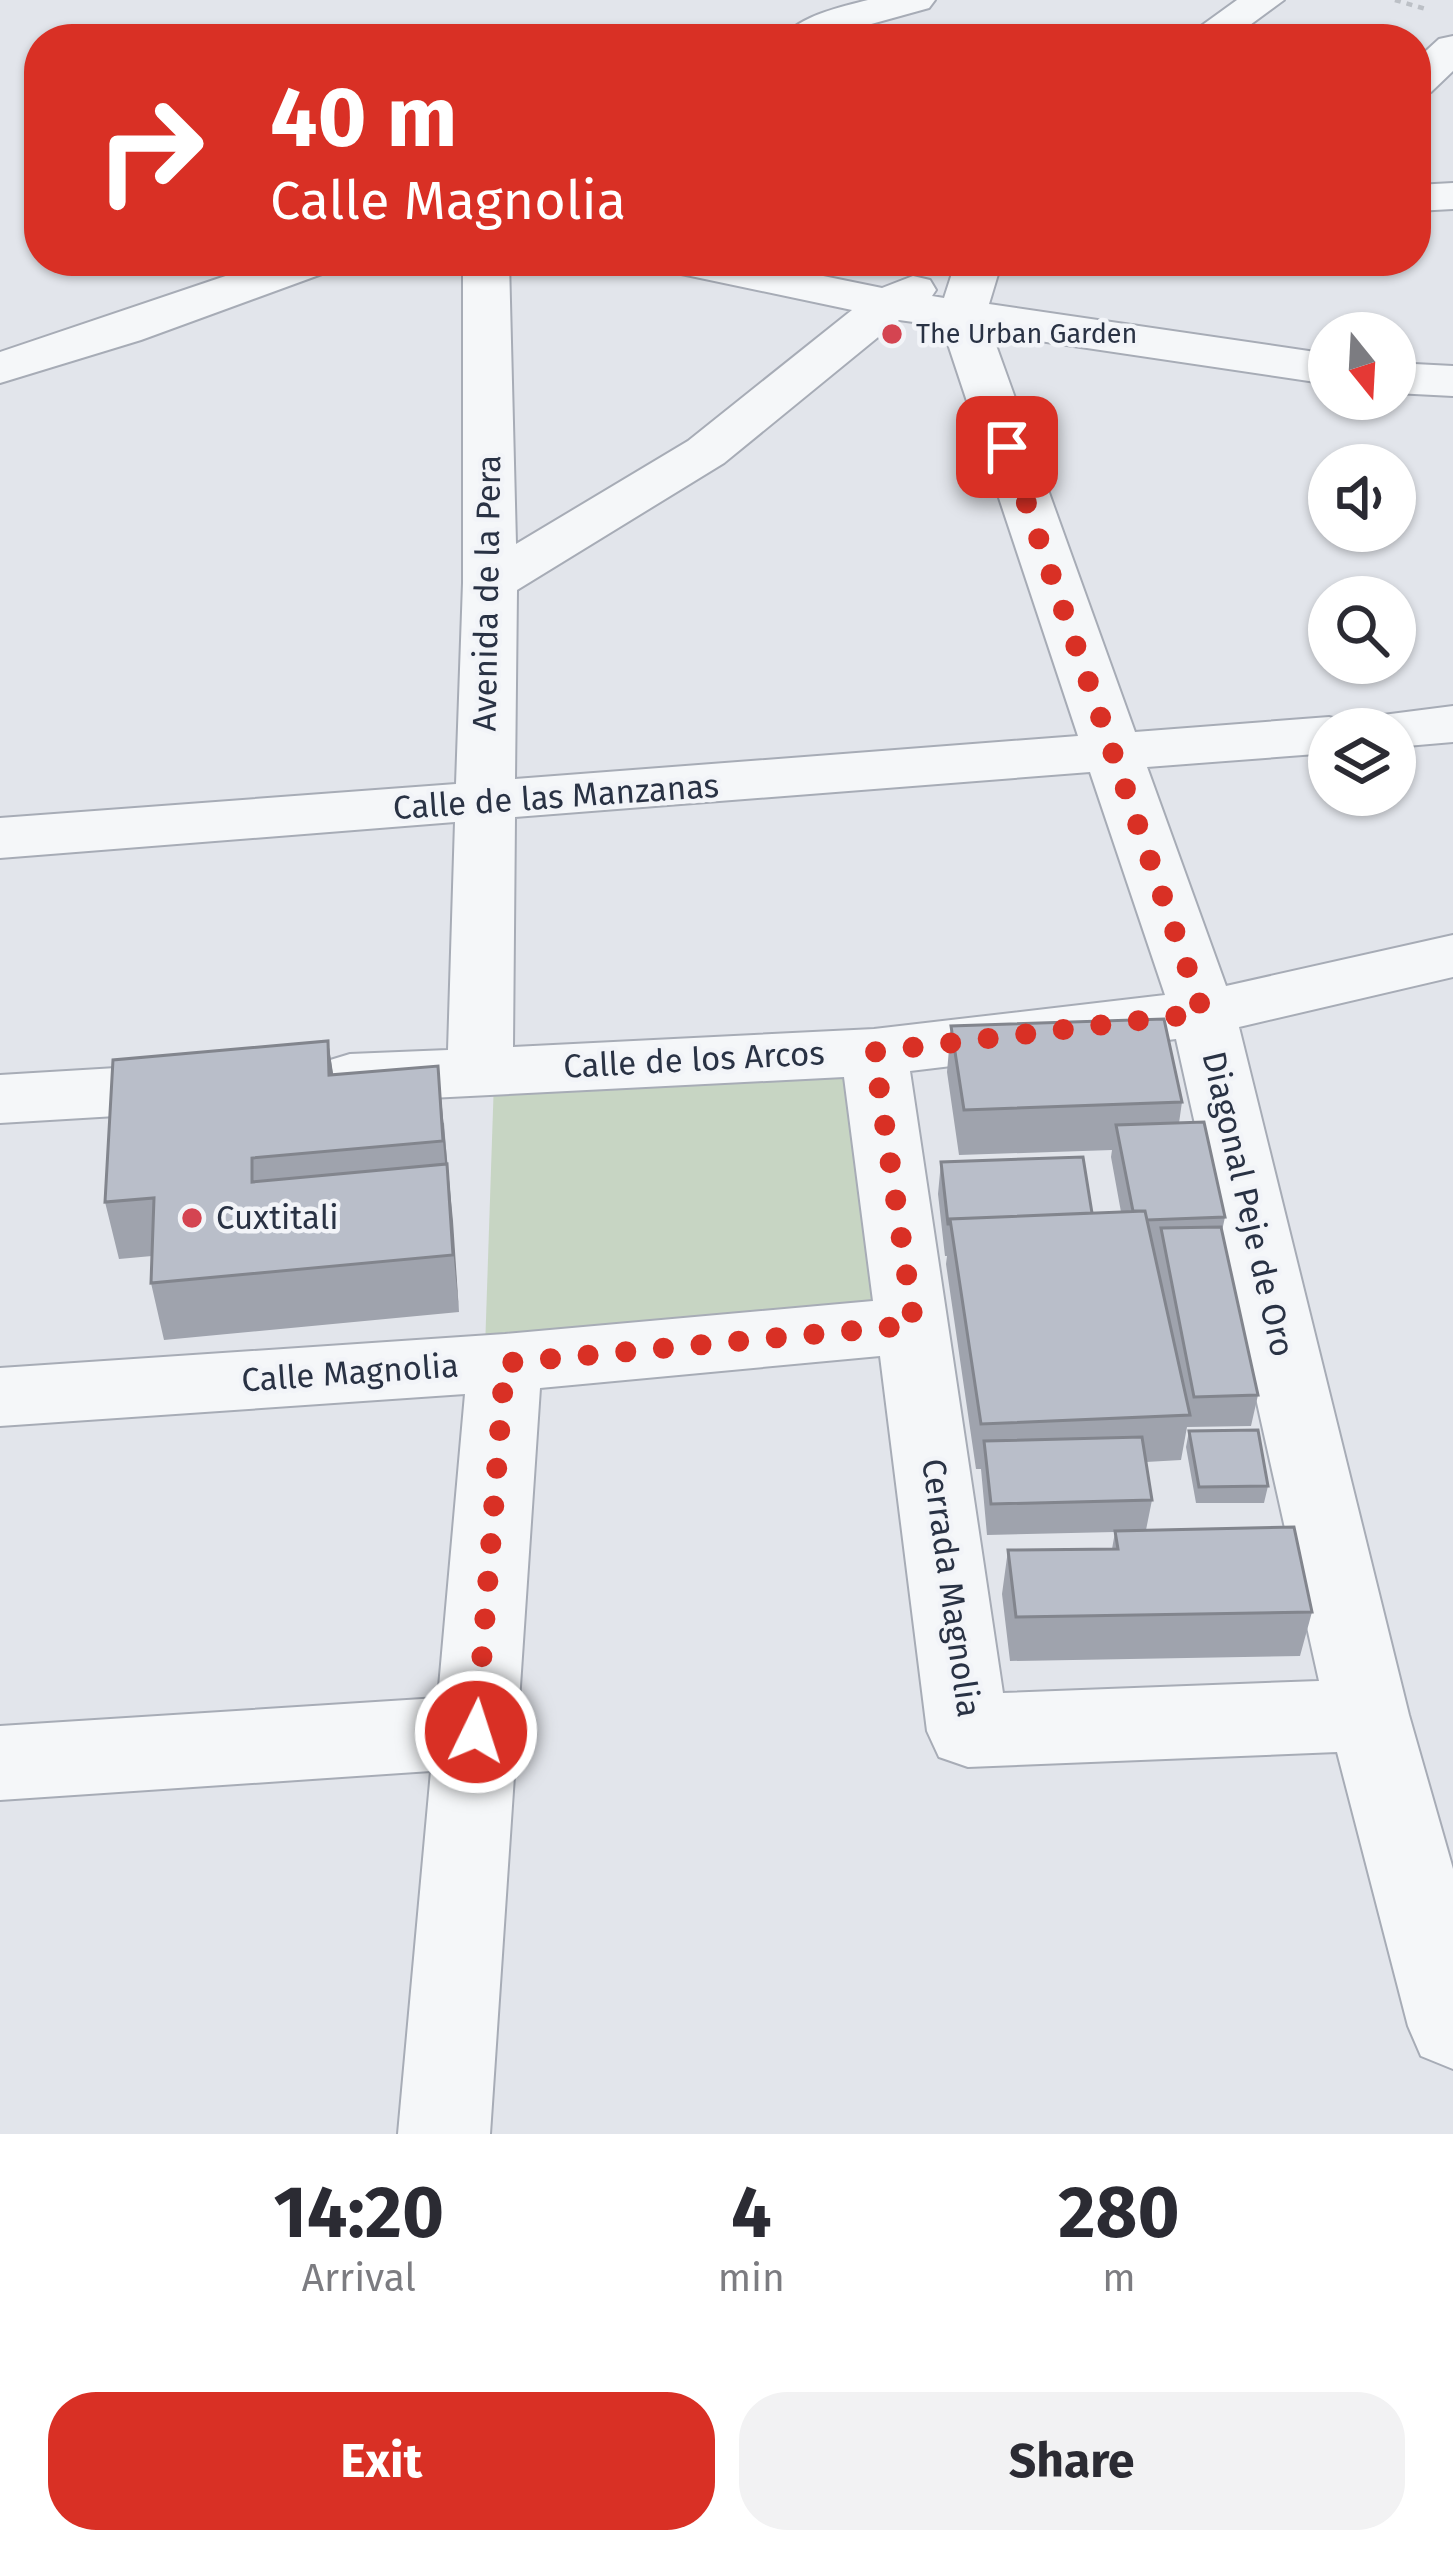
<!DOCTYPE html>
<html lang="en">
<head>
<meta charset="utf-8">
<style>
	body { margin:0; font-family:"Fira Sans",sans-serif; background:#f2f2f3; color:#2b2b33; height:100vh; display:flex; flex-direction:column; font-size:45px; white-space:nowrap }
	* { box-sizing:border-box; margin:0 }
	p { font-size:39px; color:#7c7c81 }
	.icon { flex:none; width:66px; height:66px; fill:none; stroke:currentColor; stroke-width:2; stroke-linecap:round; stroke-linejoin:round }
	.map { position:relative; height:2134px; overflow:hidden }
	.details { display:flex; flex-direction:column; background:#fff; flex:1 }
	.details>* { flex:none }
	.top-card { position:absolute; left:24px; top:24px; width:1407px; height:252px; border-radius:48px; box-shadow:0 3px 9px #0004; background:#d93025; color:#fff; overflow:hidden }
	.needle { width:78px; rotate:162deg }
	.controls { position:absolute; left:1308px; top:312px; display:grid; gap:24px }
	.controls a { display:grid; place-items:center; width:108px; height:108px; border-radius:50%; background:#fff; box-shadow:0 3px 9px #0004; font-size:60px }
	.pin { position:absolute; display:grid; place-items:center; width:102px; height:102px; color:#fff; margin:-51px; border-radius:24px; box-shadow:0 6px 18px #0006 }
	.me { position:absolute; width:132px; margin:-66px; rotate:4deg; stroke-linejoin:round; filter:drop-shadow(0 0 9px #0008) }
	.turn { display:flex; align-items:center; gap:42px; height:252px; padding:0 48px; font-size:54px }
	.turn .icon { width:156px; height:156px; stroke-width:2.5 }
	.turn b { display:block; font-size:84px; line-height:102px }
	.eta { display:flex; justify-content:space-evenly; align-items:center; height:204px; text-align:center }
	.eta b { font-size:72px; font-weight:700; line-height:84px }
	.button { display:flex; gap:24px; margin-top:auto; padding:24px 48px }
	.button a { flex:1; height:138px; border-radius:48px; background:#d93025; color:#fff; font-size:48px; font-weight:700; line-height:138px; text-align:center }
	.button a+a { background:#f2f2f3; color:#2b2b33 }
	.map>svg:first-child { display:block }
	.green { fill:#c7d5c3 }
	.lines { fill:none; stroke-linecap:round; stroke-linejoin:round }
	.street-casing { stroke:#a7acb6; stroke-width:4 }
	.path { stroke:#bcc0c6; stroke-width:4.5; stroke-dasharray:6 6; stroke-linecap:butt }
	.street { fill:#f5f7f9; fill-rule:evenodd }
	.wall { fill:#9fa3ad }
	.shaded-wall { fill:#82858d }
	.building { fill:#b9bec9; stroke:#82858d; stroke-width:3 }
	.route { stroke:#d93025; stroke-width:21; stroke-dasharray:0 37.8 }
	.poi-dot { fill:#d44451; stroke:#f2f4f8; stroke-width:4.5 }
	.labels { text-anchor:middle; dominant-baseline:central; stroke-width:9; stroke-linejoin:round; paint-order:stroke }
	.far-poi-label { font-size:27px; fill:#293244; stroke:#f2f4f8; text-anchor:start }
	.street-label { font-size:33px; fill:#293244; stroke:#f2f4f8 }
	.poi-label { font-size:33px; fill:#293244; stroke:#f2f4f8; text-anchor:start }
</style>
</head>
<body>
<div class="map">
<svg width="1453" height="2134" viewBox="0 0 1453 2134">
	<rect width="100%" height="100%" fill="#e2e5eb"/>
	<path class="green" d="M851,1066L899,1326L485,1349L494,1080Z"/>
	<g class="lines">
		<g class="street-casing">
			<path id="street" d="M868,0H935L929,8L864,26L835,39H782C798,16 841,7 868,0Z
				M1237,0H1284L1231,39H1183Z
				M1453,36V71L1431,92L1416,96V60L1439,39Z
				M1453,183V209L1416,211V185Z
				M270,261H337L330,271L141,340L0,383V352Z
				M463,261H509L516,544L688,441L852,310L667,271L660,261H750L882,288L913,276L930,280L936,290L932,296L944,298L956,261H1002L989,304L1329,354V384L992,334L1135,732L1329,717L1349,722L1354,729H1329V753L1147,767L1226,986L1453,935V977L1239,1027L1409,1715L1453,1869V2069L1421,2056L1408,2026L1337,1752L968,1767L939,1757L927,1731L880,1356L540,1388L490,2134H398L431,1771L0,1800V1726L438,1698L465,1394L0,1426V1368L505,1334L873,1301L844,1077L350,1102L327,1095L317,1078L327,1061L350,1054L448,1050L455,822L0,858V818L456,784L463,583ZM899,320L942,326L1078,736L515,779L517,590L724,463ZM1090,772L1165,995L874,1029L513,1047L515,817ZM1176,1039L1319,1681L1003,1693L910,1071Z
				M1395,363L1453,366V396L1395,393Z
				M1453,706V742L1395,747V729H1366L1375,716Z
				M199,1063L223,1070L232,1087L223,1104L199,1111L0,1123V1075Z"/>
		</g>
		<path class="path" d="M1395,0L1429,10"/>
		<use href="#street" class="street"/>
	</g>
	<path class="wall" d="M951,1026L1182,1102L1179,1123L1225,1217L1222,1231L1258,1395L1251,1426L1187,1427L1181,1460L1146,1462L1152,1500L1146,1530L1312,1612L1300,1656L1010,1661L1002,1594L1008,1550L1112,1549L1115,1532L987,1535L981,1469H976L946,1264L947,1256H945L938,1194L941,1162L1092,1213L1121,1212L1111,1157L1112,1150L959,1155L947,1072Z
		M328,1041L333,1075L444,1123L459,1312L164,1340L151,1283L152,1256L119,1259L105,1202Z
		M1189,1431L1268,1486L1264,1503H1196L1186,1447Z"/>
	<path class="shaded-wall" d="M328,1041L337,1099L329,1075Z
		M438,1066L453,1221L459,1312L443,1141Z"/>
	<path class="building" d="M1164,1019L1182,1102L964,1110L951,1026Z
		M328,1041L329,1075L438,1066L443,1141L252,1158V1182L447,1164L453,1255L151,1283L154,1198L105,1202L113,1060Z
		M1204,1122L1225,1217L1147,1220L1145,1211H1133L1116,1125Z
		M1083,1157L1092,1213L950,1219V1224H948L941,1162Z
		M1145,1211L1190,1415L981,1424L950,1219Z
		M1221,1227L1258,1395L1194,1397L1161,1228Z
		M1258,1430L1268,1486L1199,1487L1189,1431Z
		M1142,1437L1152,1500L991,1504L984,1441Z
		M1294,1527L1312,1612L1016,1617L1008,1550L1118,1549L1115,1531Z"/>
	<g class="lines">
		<path class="route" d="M476,1732L505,1363L914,1325L874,1052L1203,1013L1007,447"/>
	</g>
	<g class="poi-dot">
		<circle cx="892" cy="334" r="12"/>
		<circle cx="192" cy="1218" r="12"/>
	</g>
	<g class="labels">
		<g class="far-poi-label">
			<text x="916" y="334">The Urban Garden</text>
		</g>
		<g class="street-label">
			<text transform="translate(487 593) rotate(-89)">Avenida de la Pera</text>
			<text transform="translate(556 797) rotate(-4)">Calle de las Manzanas</text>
			<text transform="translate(694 1060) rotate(-3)">Calle de los Arcos</text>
			<text transform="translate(1248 1204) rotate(77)">Diagonal Peje de Oro</text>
			<text transform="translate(350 1373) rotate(-4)">Calle Magnolia</text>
			<text transform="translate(951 1588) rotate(82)">Cerrada Magnolia</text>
		</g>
		<g class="poi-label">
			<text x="216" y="1218">Cuxtitali</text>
		</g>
	</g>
</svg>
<div class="controls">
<a><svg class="needle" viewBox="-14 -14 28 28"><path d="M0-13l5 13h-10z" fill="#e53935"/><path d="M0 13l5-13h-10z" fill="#7c7c81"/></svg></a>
<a><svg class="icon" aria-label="sound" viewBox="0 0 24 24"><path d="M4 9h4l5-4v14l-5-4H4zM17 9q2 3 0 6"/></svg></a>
<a><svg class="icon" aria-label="search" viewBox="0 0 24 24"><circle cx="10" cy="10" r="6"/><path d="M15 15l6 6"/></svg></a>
<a><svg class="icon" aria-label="layers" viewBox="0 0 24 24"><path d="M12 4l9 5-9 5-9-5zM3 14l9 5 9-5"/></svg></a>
</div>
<div class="pin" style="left:1007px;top:447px;background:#d93025"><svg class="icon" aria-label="arrive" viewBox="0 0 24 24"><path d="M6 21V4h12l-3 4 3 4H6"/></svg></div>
<svg class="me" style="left:476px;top:1732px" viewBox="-20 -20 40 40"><circle r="17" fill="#d93025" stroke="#fff" stroke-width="3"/><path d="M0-11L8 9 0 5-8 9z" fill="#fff"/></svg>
<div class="top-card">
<div class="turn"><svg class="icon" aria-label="right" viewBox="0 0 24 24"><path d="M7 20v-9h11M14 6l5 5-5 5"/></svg><div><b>40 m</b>Calle Magnolia</div></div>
</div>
</div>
<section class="details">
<div class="eta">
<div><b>14:20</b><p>Arrival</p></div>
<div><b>4</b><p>min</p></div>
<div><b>280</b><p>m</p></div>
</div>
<div class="button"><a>Exit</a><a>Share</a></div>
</section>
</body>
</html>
